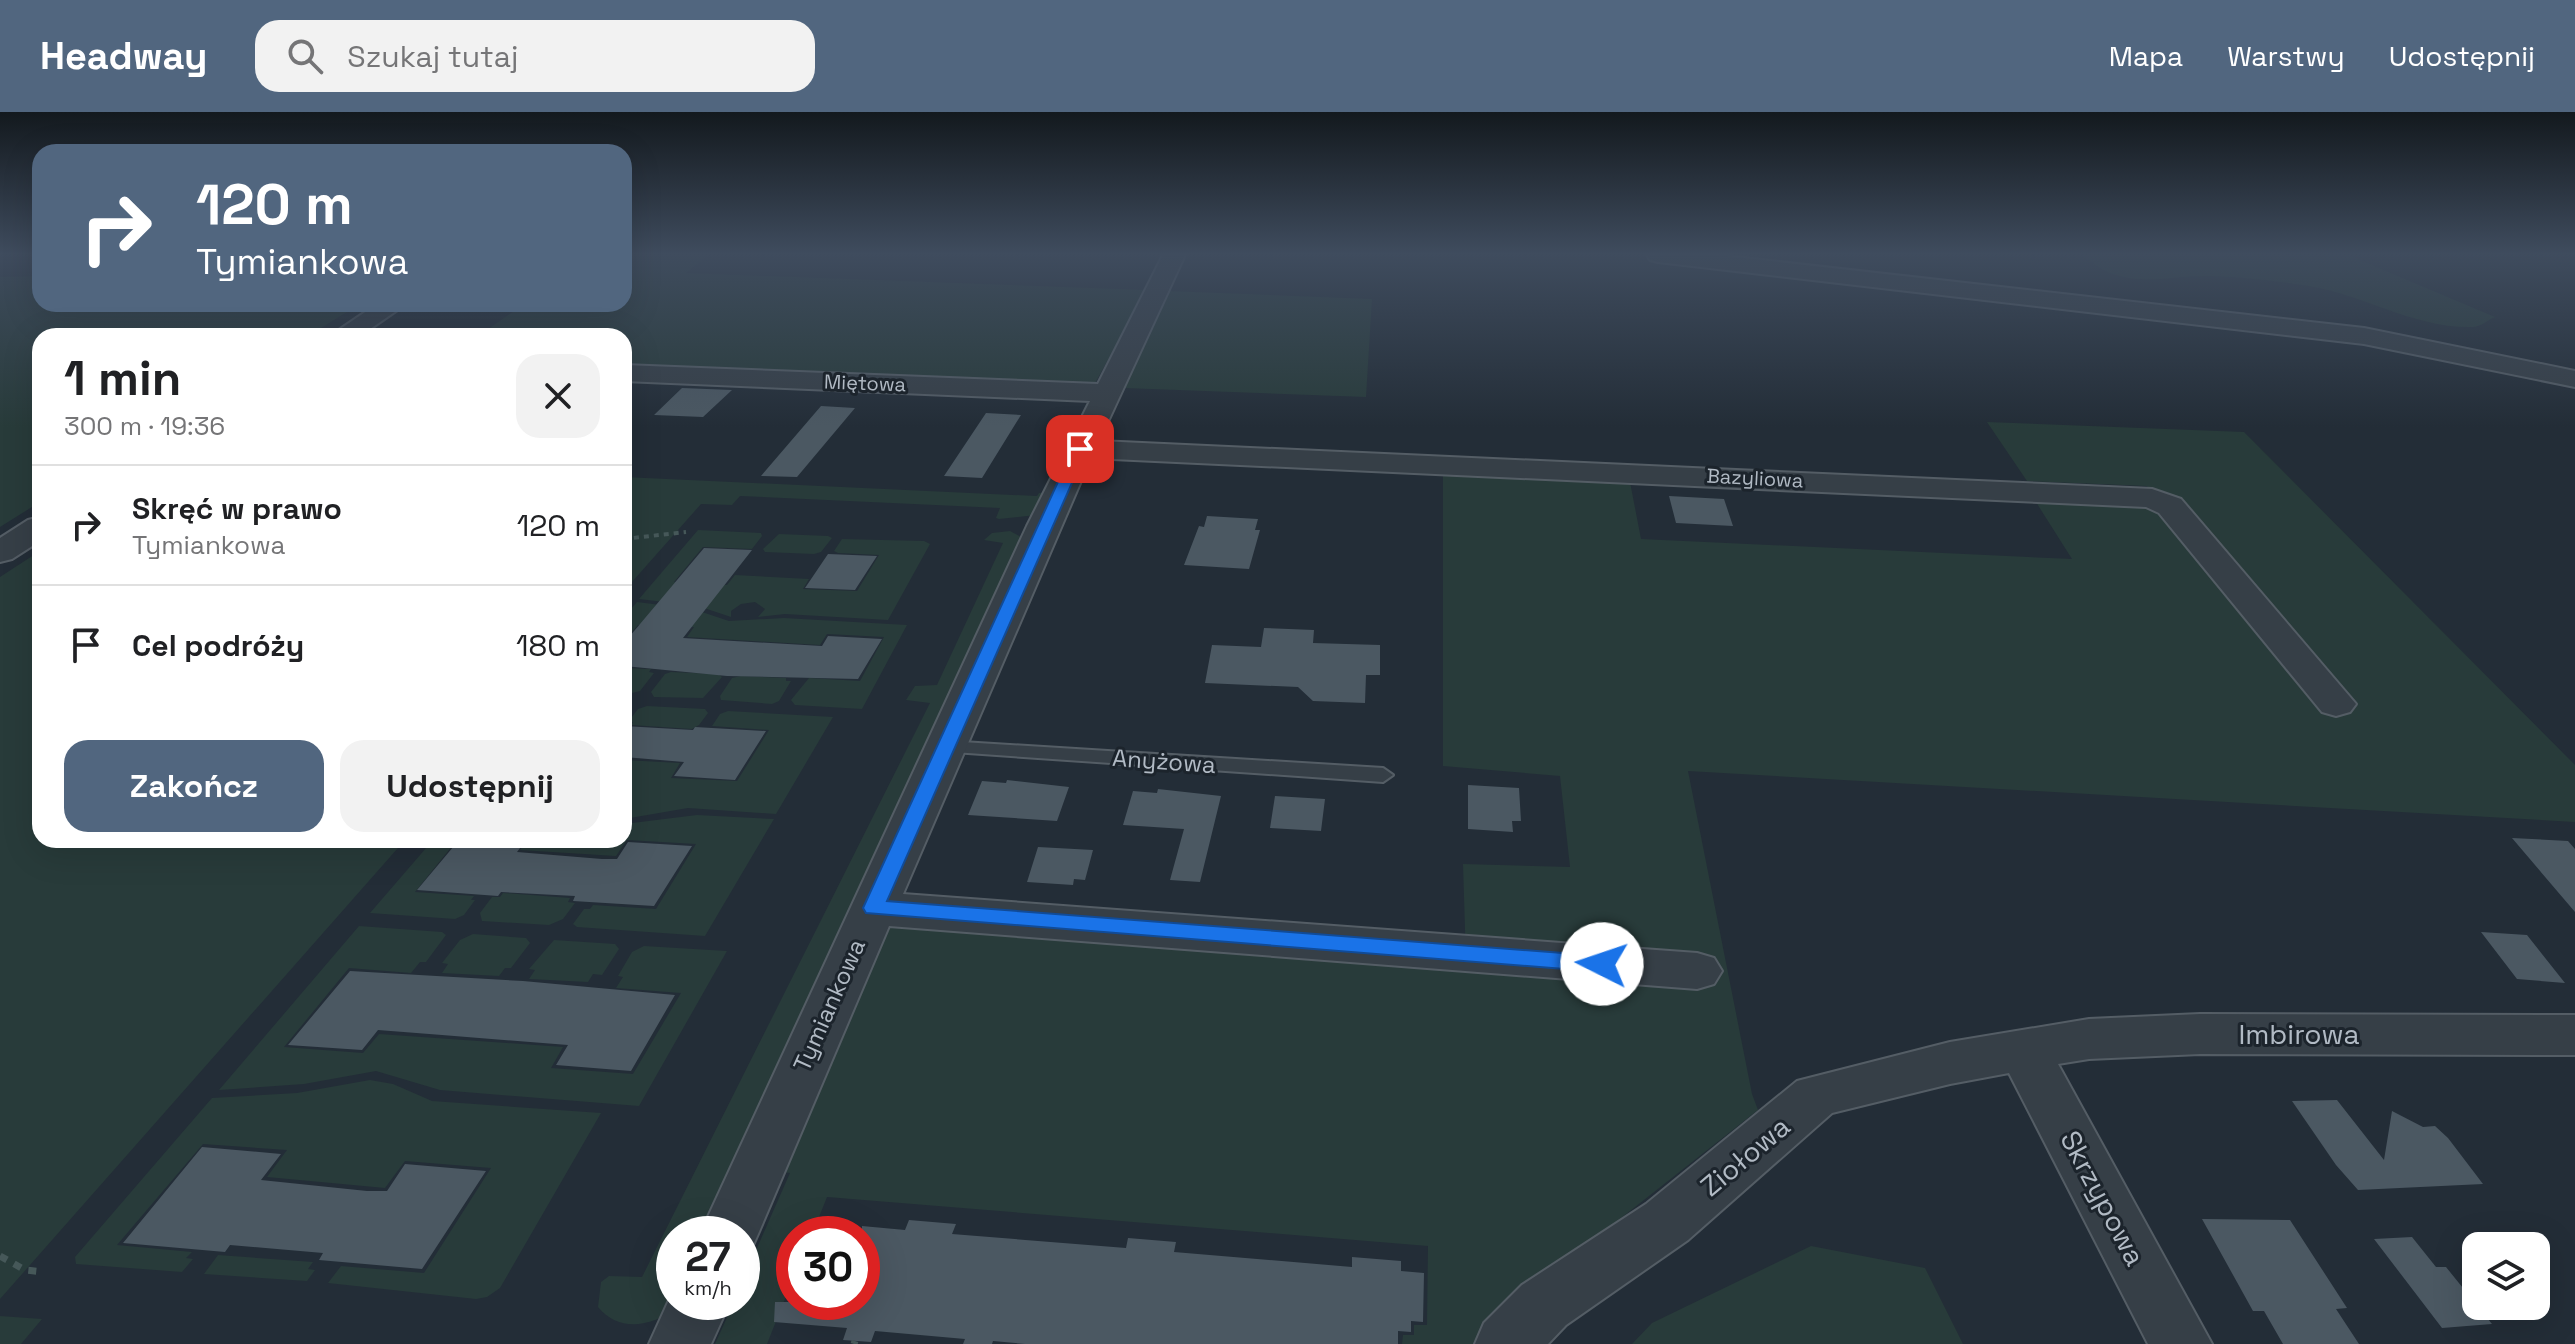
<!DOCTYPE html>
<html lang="pl">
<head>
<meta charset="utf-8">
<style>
	body { margin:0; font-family:"Space Grotesk",sans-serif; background:#f2f2f2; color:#202124; height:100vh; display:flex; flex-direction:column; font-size:30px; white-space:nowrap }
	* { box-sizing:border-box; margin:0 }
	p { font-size:26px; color:#757577 }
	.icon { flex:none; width:44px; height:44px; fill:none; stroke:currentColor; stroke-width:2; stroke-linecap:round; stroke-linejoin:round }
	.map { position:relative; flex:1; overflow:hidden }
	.side { position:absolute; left:32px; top:216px; width:600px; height:520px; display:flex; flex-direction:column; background:#fff; border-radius:24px; box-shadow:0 8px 32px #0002 }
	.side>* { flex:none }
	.banner { position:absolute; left:32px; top:32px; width:600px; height:168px; border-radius:24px; box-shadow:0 8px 32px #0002; background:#51667f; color:#fff; overflow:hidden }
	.fabs { position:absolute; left:2462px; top:1120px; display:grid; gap:16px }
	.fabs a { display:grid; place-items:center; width:88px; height:88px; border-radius:16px; background:#fff; box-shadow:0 8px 32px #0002; font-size:40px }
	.speed { position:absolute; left:656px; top:1104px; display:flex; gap:16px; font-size:40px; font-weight:700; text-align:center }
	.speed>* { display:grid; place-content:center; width:104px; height:104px; border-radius:50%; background:#fff; box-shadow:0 8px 32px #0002; line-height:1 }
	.speed small { font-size:20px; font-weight:400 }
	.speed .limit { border:12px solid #d22; background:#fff; color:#111 }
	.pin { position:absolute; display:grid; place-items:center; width:68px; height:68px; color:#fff; margin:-34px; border-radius:16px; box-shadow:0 4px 12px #0006 }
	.me { position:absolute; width:88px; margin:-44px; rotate:274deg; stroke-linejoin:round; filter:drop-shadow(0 0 6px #0008) }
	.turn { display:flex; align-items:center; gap:28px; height:168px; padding:0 32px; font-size:36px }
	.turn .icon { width:104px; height:104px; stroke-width:2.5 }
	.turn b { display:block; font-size:56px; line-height:68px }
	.round { display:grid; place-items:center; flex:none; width:84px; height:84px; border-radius:24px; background:#f2f2f2 }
	.summary { display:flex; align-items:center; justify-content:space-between; height:136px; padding:0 32px }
	h1 { font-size:48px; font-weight:700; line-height:60px }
	.button { display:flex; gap:16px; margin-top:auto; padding:16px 32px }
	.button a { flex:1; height:92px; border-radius:24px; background:#51667f; color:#fff; font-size:32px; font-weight:700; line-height:92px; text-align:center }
	.button a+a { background:#f2f2f2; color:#202124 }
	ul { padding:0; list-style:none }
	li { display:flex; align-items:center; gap:24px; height:120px; padding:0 32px; border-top:2px solid #e0e0e0 }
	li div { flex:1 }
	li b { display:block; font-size:30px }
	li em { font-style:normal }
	header { display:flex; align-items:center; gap:48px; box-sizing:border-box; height:112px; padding:0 40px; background:#51667f; color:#fff }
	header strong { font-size:38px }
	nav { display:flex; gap:44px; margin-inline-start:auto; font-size:28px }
	.search { width:560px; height:72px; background:#f2f2f2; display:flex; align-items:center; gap:20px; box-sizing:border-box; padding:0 28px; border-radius:24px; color:#757577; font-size:30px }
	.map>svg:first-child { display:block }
	.green { fill:#283b3a }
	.building { fill:#4b5862 }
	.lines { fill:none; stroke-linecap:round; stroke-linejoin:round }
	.service-casing { stroke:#545d65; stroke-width:4 }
	.minor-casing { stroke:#545d65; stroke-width:4 }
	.path-far1 { stroke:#465859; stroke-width:4; stroke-dasharray:5 5; stroke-linecap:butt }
	.path { stroke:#465859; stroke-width:7; stroke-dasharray:8 8; stroke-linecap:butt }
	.service { fill:#363f47; fill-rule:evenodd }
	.minor { fill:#363f47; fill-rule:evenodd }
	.route { fill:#1a73e8; stroke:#114b97; stroke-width:2 }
	.labels { text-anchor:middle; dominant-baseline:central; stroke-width:6; stroke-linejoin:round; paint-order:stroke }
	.far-street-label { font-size:20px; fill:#b1bac4; stroke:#1c242c }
	.street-label { font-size:24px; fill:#b1bac4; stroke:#1c242c }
	.near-street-label { font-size:28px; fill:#b1bac4; stroke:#1c242c }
</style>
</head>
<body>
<header>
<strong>Headway</strong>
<div class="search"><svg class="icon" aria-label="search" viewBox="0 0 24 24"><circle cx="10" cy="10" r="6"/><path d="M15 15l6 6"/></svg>Szukaj tutaj</div>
<nav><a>Mapa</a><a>Warstwy</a><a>Udostępnij</a></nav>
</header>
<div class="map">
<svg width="2575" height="1232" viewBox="0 0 2575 1232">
	<rect width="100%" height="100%" fill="#232d37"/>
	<path class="green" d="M624,143H708L686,161L1147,178L1085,289L1079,285L624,267V224H478L524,192H624Z
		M2083,143H2348L2495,205C2488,208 2480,215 2473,215C2415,217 2363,182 2308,174C2275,169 2244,165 2211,164C2163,163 2124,181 2083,143Z
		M40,164V192H360L308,224H40V390L0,415V165Z
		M1168,179L1372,187L1366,285L1124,276Z
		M1987,310L2244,320L2575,653V710L1688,659L1752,982L1758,998L1526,1181L1477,1232H1402L1403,1223H1414V1213H1427L1428,1134L827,1085L815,1115L804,1114L800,1122H794V1137L789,1150L794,1151V1164L767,1232H715L734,1190H742V1170L790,1061L776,1059L889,805L1466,850L1463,752L1570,755L1560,664L1443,654V362L1630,370L1641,427L2072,447L2034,387L2179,390L2146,374L2027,369Z
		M624,365L1037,384L1039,381H1047L1036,403L999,407L996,406L1000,396L740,384L732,393L701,392L624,479Z
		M698,418L761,421L762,424L752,437L703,435L674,470L727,473L735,463L809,467L803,477L857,479L879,443L838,441L834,439L842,427L924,429L930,432L888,508L785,502L758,505L765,497L755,490L741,492L731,499V505L698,494L639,487Z
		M1010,419L1023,426L709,1122H674L675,1197C652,1214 619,1221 598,1195L601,1170L609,1164L642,1165L930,591L906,588L915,574L937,573L1003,431L984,428L992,421Z
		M779,422L828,424L832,426L821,440L814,442L765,440L763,437Z
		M40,439V728H405L0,1187V465Z
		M637,490L693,497L729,509L784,506L907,513L862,597L795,593L791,588L809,566L860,569L884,525L827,522L820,533L687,525L694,515L638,513L624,529V505Z
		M624,556L651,557L649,560L654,561L640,579L624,583Z
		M671,560L718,562L722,565L703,586L654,585L651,580L665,562Z
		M741,564L786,566V569H791L779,589L772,592L721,588L720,584L732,566Z
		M647,594L705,597L708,601L699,613L692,617L631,613L633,610H628L638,597Z
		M728,599L833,605L776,702L688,696L624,707V648L680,651L671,666L737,669L769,618L712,614L720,602Z
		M697,703L774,707L705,824L577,815L573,812L584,797H590L593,793L656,797L696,732L627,728L616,744L520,738L528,728H624V712Z
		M433,728H457L415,780L474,784L471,788H475L464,803L455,807L370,801Z
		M503,781L570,786L568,790L575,791L563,807L549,813L482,809L480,801L492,785H500Z
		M359,814L442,820L446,823L426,850H420L411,861L349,856L284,935L363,941L379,922L563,935L551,956L633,962L681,881L616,876L623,865L618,864L632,840L644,834L727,839L639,994L440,978L376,959L304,972L219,978Z
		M473,822L526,826L530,831L511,856H505L499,864L442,861L448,852L442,851L460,828Z
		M554,828L615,832L619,837L602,863L593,862L588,870L529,867L535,858L529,857Z
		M370,968L393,972L432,989L601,1001L500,1176L487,1185L476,1187L328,1171L341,1154L424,1161L491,1056L405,1049L385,1076L267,1065L287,1038L203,1032L117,1133L192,1140L186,1146L193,1147L182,1160L76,1152L75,1145L212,986L297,981Z
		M1811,1134L1925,1156L1963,1232H1632L1652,1211Z
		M218,1143L313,1150L308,1157L315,1158L307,1169L204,1162Z
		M0,1204L42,1207L21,1232H0Z"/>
	<path class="building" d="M682,276L732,278L703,305L654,303Z
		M821,294L855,296L797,365L761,364Z
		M986,301L1021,303L982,366L944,364Z
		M1669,384L1724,387L1733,414L1676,411Z
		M1207,404L1258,407L1255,418H1260L1249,457L1184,453L1199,414L1204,415Z
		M704,436L752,438L683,526L822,534L828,524L882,527L858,567L727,564L624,554V531Z
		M828,442L877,444L855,478L805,476Z
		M1264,516L1314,518L1313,531L1380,533V563H1366L1365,591L1313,589L1298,575L1205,571L1212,533L1261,535Z
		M624,614L693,618L695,615L766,619L735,668L674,664L684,650L624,645Z
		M1007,668L1069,675L1057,709L968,703L982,669L1006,671Z
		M1468,673L1519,676L1521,709H1512L1513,720L1468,717Z
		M1158,677L1221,684L1200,770L1170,768L1184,717L1123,713L1133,679L1157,681Z
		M1275,684L1325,687L1321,719L1270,716Z
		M2512,726L2568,729L2575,737V800Z
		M459,728H526L517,740L602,747H617L628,730L692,734L654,794L573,789L575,784L501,780L498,784L417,778Z
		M1038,735L1093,738L1085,768L1074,767L1073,773L1027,770Z
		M2481,820L2527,823L2565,871L2517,867Z
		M350,859L523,869L675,883L631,959L556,953L568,933L442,923L378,918L362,938L288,933Z
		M2337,988L2384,1048L2392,999L2423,1015L2435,1014L2448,1026L2483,1072L2358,1078L2336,1053L2292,989Z
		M202,1035L281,1042L261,1068L367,1079H387L405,1052L486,1059L422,1157L319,1148L323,1141L230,1133L225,1140L123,1131Z
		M2202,1107L2290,1108L2347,1196L2336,1197L2359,1232H2283L2264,1199H2253Z
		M909,1108L956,1112L952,1122L1126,1136L1128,1126L1176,1130L1174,1140L1352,1155V1145L1401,1149V1159L1424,1161L1423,1210L1411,1209V1220L1398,1219V1232H1025L993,1229L992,1232H963L965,1227L875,1219L871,1230L843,1228L847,1216L774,1210L775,1190H862V1114L905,1118Z
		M2412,1125L2436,1155H2446L2492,1212L2442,1216L2374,1127Z"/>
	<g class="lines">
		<g class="service-casing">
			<path id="service" d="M946,629L1383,656L1393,663L1383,670L939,639L936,635L939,631Z"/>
		</g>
		<g class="minor-casing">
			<path id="minor" d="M1163,143H1185L1099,329L2152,377L2181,387L2356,592L2350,600L2336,604L2322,600L2159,401L2146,395L1091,346L903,782L1697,841L1714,846L1722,859L1714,872L1697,877L889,814L758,1122L750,1140L742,1143V1122H700L1027,414L1090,289L624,269V253L1098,272Z
				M1647,143H1717L2364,216L2575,259V275L2364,232L1658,150L1650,148Z
				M377,192H406L360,224H330Z
				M40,405V429L12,447L0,450V426L28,408Z
				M2200,902L2575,903V943L2200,942L2089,947L2058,952L2212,1232H2148L2009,961L1950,972L1832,1001L1688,1128L1566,1213L1548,1232H1475L1484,1211L1522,1173L1646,1092L1797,969L1950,930L2089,907Z
				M674,1177V1190H730L711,1232H649Z"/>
		</g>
		<path class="path-far1" d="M624,427L686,420"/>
		<path class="path" d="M0,1144L25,1158L44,1160
			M854,1232L855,1229"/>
		<use href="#service" class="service"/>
		<use href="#minor" class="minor"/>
	</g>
	<linearGradient id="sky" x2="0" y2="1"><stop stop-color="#13191e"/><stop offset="0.45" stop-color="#3f4c5e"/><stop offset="1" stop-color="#3f4c5e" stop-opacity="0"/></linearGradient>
	<rect width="2575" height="315" fill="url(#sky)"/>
	<path class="route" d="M1080,333L1087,337L887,789L1602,844L1610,846L1613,852L1610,858L1602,860L866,801L863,796L1073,337Z"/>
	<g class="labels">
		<g class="far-street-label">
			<text transform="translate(865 271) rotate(2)">Miętowa</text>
			<text transform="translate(1755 366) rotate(3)">Bazyliowa</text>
		</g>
		<g class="street-label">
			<text transform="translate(1164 649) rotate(4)">Anyżowa</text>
			<text transform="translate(829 893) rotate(-66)">Tymiankowa</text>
		</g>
		<g class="near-street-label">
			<text x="2299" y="922">Imbirowa</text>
			<text transform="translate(1745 1044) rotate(-40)">Ziołowa</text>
			<text transform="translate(2103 1086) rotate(62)">Skrzypowa</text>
		</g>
	</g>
</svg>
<div class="fabs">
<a><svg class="icon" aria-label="layers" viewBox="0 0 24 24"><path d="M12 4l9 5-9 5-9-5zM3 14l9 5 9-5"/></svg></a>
</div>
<div class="speed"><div>27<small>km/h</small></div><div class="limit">30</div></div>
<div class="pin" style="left:1080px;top:337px;background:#d93025"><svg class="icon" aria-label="arrive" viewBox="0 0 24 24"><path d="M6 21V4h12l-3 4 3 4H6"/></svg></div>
<svg class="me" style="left:1602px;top:852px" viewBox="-20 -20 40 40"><circle r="19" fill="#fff"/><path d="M0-13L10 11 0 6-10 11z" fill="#1a73e8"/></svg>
<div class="banner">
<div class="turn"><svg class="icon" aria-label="right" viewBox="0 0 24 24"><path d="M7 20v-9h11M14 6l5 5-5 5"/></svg><div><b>120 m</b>Tymiankowa</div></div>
</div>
<section class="side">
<div class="summary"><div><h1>1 min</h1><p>300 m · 19:36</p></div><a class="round"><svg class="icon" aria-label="close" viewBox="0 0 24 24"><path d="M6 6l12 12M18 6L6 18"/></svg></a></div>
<ul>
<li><svg class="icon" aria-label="right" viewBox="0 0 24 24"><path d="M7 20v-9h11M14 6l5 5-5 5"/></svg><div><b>Skręć w prawo</b><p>Tymiankowa</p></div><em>120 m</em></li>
<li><svg class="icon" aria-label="arrive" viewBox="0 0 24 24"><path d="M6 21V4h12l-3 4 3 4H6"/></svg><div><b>Cel podróży</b></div><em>180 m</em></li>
</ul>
<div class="button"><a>Zakończ</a><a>Udostępnij</a></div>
</section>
</div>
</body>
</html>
